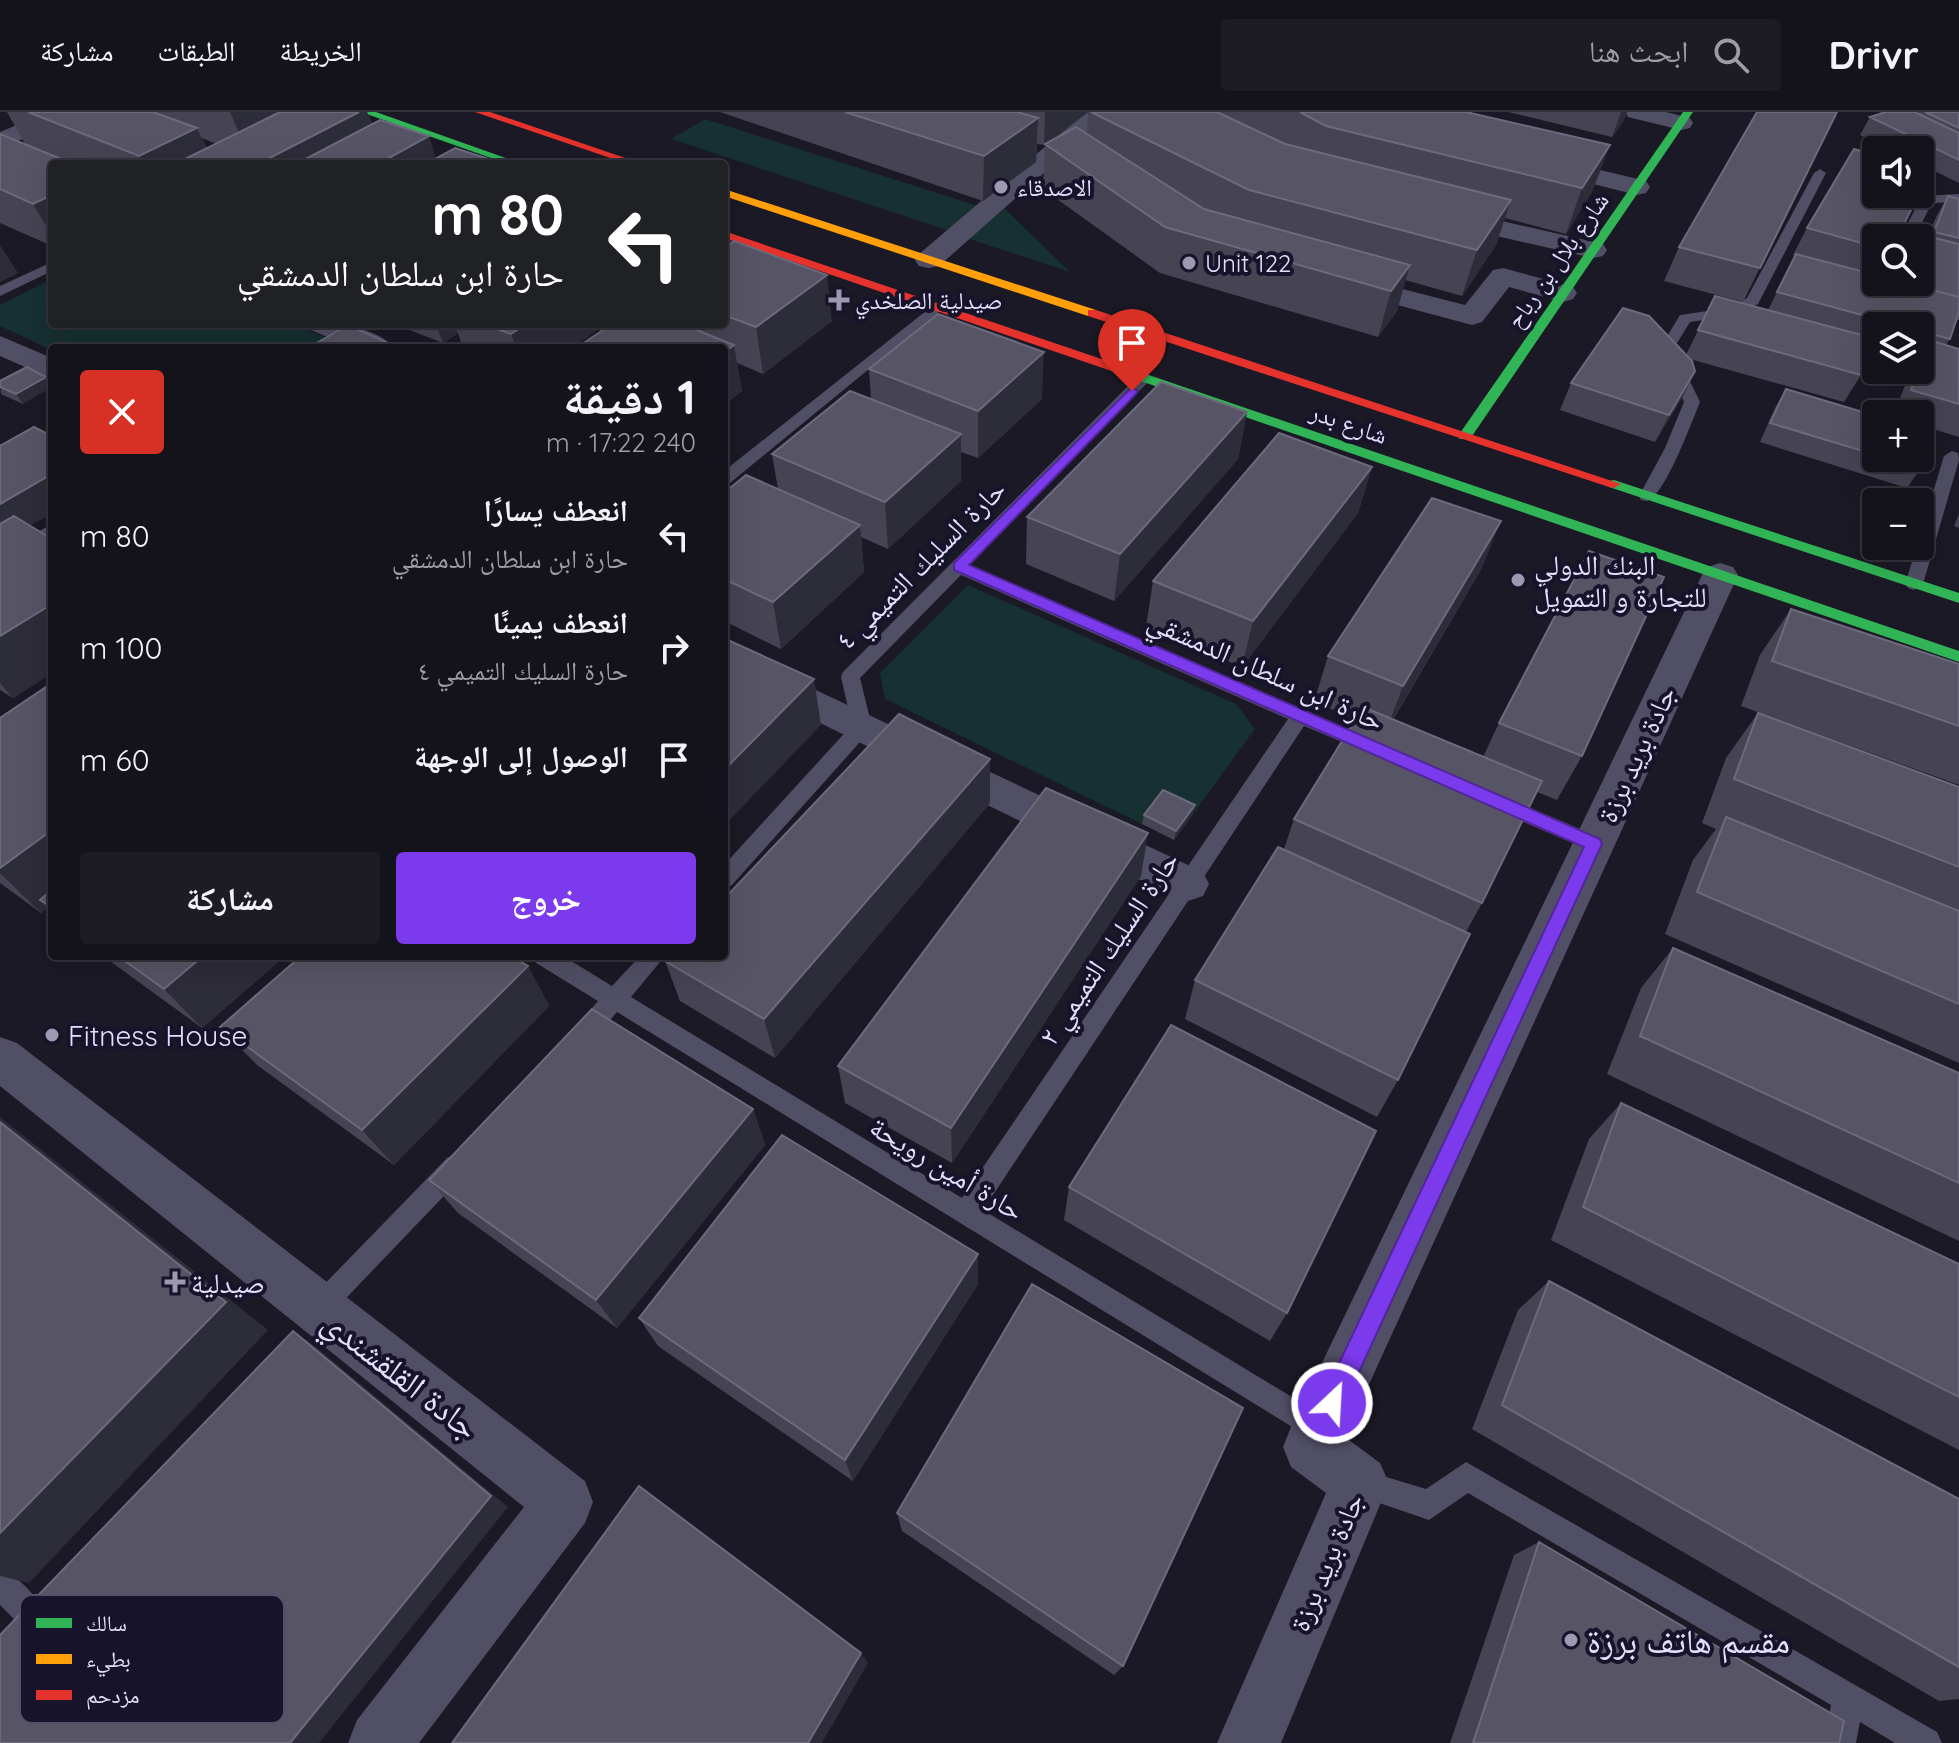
<!DOCTYPE html>
<html lang="ar">
<head>
<meta charset="utf-8">
<style>
	body { margin:0; font-family:Quicksand,"Noto Naskh Arabic",sans-serif; background:#1d1c25; color:#f1f3f6; direction:rtl; height:100vh; display:flex; flex-direction:column; font-size:30px; white-space:nowrap }
	* { box-sizing:border-box; margin:0 }
	p { font-size:26px; color:#9d9ea3 }
	.icon { flex:none; width:44px; height:44px; fill:none; stroke:currentColor; stroke-width:2; stroke-linecap:round; stroke-linejoin:round }
	.map { position:relative; flex:1; overflow:hidden; direction:ltr }
	.drawer { position:absolute; left:48px; top:232px; width:680px; height:616px; display:flex; flex-direction:column; background:#14131c; border-radius:8px; box-shadow:0 8px 32px #0002,0 0 0 2px #33323b; direction:rtl }
	.drawer>* { flex:none }
	.banner { position:absolute; left:48px; top:48px; width:680px; height:168px; border-radius:8px; box-shadow:0 8px 32px #0002,0 0 0 2px #33323b; direction:rtl; background:#202124; color:#fff; overflow:hidden }
	.fabs { position:absolute; left:1862px; top:24px; display:grid; gap:16px }
	.fabs a { display:grid; place-items:center; width:72px; height:72px; border-radius:8px; background:#14131c; box-shadow:0 8px 32px #0002,0 0 0 2px #33323b; font-size:40px }
	.pin { position:absolute; display:grid; place-items:center; width:68px; height:68px; color:#fff; margin:-82px -34px; border-radius:50% 50% 50% 0; rotate:-45deg; box-shadow:0 0 8px #0007 }
	.pin .icon { rotate:45deg }
	.me { position:absolute; width:88px; margin:-44px; rotate:25deg; stroke-linejoin:round; filter:drop-shadow(0 0 6px #0008) }
	.turn { display:flex; align-items:center; gap:28px; height:168px; padding:0 32px; font-size:36px }
	.turn .icon { width:104px; height:104px; stroke-width:2.5 }
	.turn b { display:block; font-size:56px; line-height:68px }
	.round { display:grid; place-items:center; flex:none; width:84px; height:84px; border-radius:8px; background:#1d1c25 }
	.head { display:flex; align-items:center; justify-content:space-between; height:136px; padding:0 32px }
	h1 { font-size:48px; font-weight:800; line-height:60px }
	.primary-button { display:flex; gap:16px; margin-top:auto; padding:16px 32px }
	.primary-button a { flex:1; height:92px; border-radius:8px; background:#7c3aed; color:#fff; font-size:32px; font-weight:800; line-height:92px; text-align:center }
	.primary-button a+a { background:#1d1c25; color:#f1f3f6 }
	ul { padding:0; list-style:none }
	li { display:flex; align-items:center; gap:24px; height:112px; padding:0 32px }
	li div { flex:1 }
	li b { display:block; font-size:30px }
	li em { font-style:normal }
	header { display:flex; align-items:center; gap:48px; box-sizing:border-box; height:112px; padding:0 40px; background:#14131c; border-bottom:2px solid #33323b }
	header strong { font-size:38px }
	nav { display:flex; gap:44px; margin-inline-start:auto; font-size:28px }
	.search { width:560px; height:72px; background:#1d1c25; display:flex; align-items:center; gap:20px; box-sizing:border-box; padding:0 28px; border-radius:8px; color:#9d9ea3; font-size:30px }
	.map>svg:first-child { display:block }
	.green { fill:#173031 }
	.lines { fill:none; stroke-linecap:round; stroke-linejoin:round }
	.lane { fill:#504f65; fill-rule:evenodd }
	.street { fill:#504f65; fill-rule:evenodd }
	.fast { fill:#30b455; fill-rule:evenodd }
	.slow { fill:#ff9f0a; fill-rule:evenodd }
	.jam { fill:#e5322d; fill-rule:evenodd }
	.wall { fill:#464453; fill-rule:evenodd }
	.shaded-wall { fill:#2d2c39 }
	.building { fill:#575465; stroke:#6c6a7d; stroke-width:2 }
	.route { fill:#7c3aed; stroke:#51269a; stroke-width:2 }
	.poi-dot { fill:#9c9ab1; stroke:#17132b; stroke-width:3 }
	.labels { text-anchor:middle; dominant-baseline:central; stroke-width:8; stroke-linejoin:round; paint-order:stroke }
	.far-poi-label { font-size:24px; fill:#e2dffd; stroke:#17132b; text-anchor:start }
	.far-street-label { font-size:24px; fill:#e2dffd; stroke:#17132b }
	.street-label { font-size:28px; fill:#e2dffd; stroke:#17132b }
	.poi-label { font-size:28px; fill:#e2dffd; stroke:#17132b; text-anchor:start }
	.near-street-label { font-size:34px; fill:#e2dffd; stroke:#17132b }
	.near-poi-label { font-size:34px; fill:#e2dffd; stroke:#17132b; text-anchor:start }
	.key { fill:#17132b; stroke:#54506a; stroke-width:2 }
	.key-label { font-size:22px; fill:#e2dffd }
</style>
</head>
<body>
<header>
<strong>Drivr</strong>
<div class="search"><svg class="icon" aria-label="search" viewBox="0 0 24 24"><circle cx="10" cy="10" r="6"/><path d="M15 15l6 6"/></svg>ابحث هنا</div>
<nav><a>الخريطة</a><a>الطبقات</a><a>مشاركة</a></nav>
</header>
<div class="map">
<svg width="1959" height="1631" viewBox="0 0 1959 1631">
	<rect width="100%" height="100%" fill="#1a1925"/>
	<path class="green" d="M705,7L978,94L947,118L671,27Z
		M1004,96L1070,160L966,126Z
		M52,167V212H293L334,229L323,236H52V238L0,214V193Z
		M968,473L1236,592L1255,617L1193,702L1142,712L885,587L880,561Z"/>
	<g class="lines">
		<path class="lane" d="M1820,57L1826,61L1758,192L1737,203L1690,210L1674,236L1700,290C1692,309 1665,384 1647,389L1641,388L1639,384L1665,336L1684,290L1660,236L1680,203L1728,196L1747,186L1814,61Z
			M1959,82V90L1932,91L1914,126H1900L1922,84Z
			M52,150V159L0,184V174Z
			M936,191L941,192V198L730,371L724,372V359Z
			M1144,261L1149,263V269L970,453L1380,631L1383,636L1380,641L1373,643L1304,614L983,1098L1330,1308L1334,1318L1330,1328L1320,1332L617,900C605,913 592,936 574,929L570,922L598,889L536,851L533,844H563L612,874L640,844H665L631,885L962,1086L1288,607L961,463L860,566L872,615L869,620L732,773L724,776V753L852,613L841,565L843,560L1139,263Z
			M1952,339L1958,341L1959,348L1923,472L1914,478L1908,476L1905,472L1917,434H1920V423L1944,344Z
			M52,412V425L0,455V441Z
			M1500,683L1601,726L1604,732L1601,738L1594,740L1493,697L1490,691L1493,685Z
			M456,1042L465,1046L468,1054L465,1062L327,1206L318,1210L309,1206L305,1197L309,1188L447,1046Z
			M1466,1350L1937,1620L1942,1631H1895L1860,1610L1856,1631H1824L1831,1593L1468,1381L1429,1408L1350,1381L1346,1371L1350,1361L1360,1357L1426,1377Z
			M0,1457C17,1464 35,1481 42,1498L38,1509L27,1513L16,1509L0,1493Z"/>
		<path class="street" d="M48,0H81L78,5L0,36V20Z
			M1086,0H1113L939,154L929,156L919,154L915,148L919,142Z
			M1625,0H1666L1690,6L1693,11L1690,16L1681,18L1628,5Z
			M1538,43L1646,69L1650,75L1646,81L1637,83L1529,56L1525,51L1529,46Z
			M1444,96L1603,132L1607,138L1603,144L1593,146L1435,110L1431,104L1435,98Z
			M1503,156L1573,175L1577,181L1573,187L1563,190L1509,175L1482,210L1472,213L1334,176L1330,170L1334,164L1344,162L1465,193L1493,158Z
			M306,212C332,212 377,213 393,236H353L311,218Z
			M0,224L52,246V267L0,244Z
			M1720,451L1733,455L1738,463L1345,1325L1380,1351L1389,1371L1281,1631H1217L1326,1381L1291,1355L1283,1335L1291,1315L1702,463L1707,455Z
			M724,535L1203,760L1209,772L1203,784L1188,789L1173,784L724,564Z
			M0,925L17,931L585,1369L593,1390L585,1411L419,1631H348L357,1608L524,1395L0,974Z"/>
		<path class="fast" d="M361,0H376L523,52H508Z
			M1683,0H1693L1470,327H1460L1458,324Z
			M1126,258H1134L1959,539V550L1126,264Z
			M1614,368L1959,481V491L1609,375V369Z"/>
		<path class="slow" d="M724,77L1096,198L1098,201L1088,204L724,84Z"/>
		<path class="jam" d="M475,0H490L643,52H628Z
			M724,119L1134,258L1136,261L1126,264L724,126Z
			M1088,198H1096L1621,372L1614,376L1609,375L1088,204Z"/>
	</g>
	<path class="wall" d="M7,0H367L372,12L436,46L504,52H52V134L0,111V22L25,32ZM202,26L216,32L207,37Z
		M720,0H1466L1593,78L1566,122L1505,106L1496,133L1462,184L1405,168L1397,199L1378,225L1160,161L1043,77L1045,33L1037,32L1036,50L983,89ZM1088,1L1087,22L1050,29Z
		M1508,0H1627L1624,8L1612,25Z
		M1837,0L1743,190L1664,169L1679,135Z
		M1879,0H1915L1918,2L1919,0H1959V71L1920,52V38H1892L1860,23L1870,5L1881,1Z
		M1948,84L1959,87V208H1956L1950,227L1946,233L1959,237V325L1920,313V302H1894L1911,258H1920V214H1876V239L1870,237L1861,263L1844,290L1690,247L1695,259L1682,286L1655,330L1560,298L1571,271L1686,243L1715,184L1768,198L1795,144L1793,143L1807,116L1876,126V170H1920V136L1927,124H1928L1937,103Z
		M724,136L832,209L763,262L737,251L742,279L724,293V236L612,212H724Z
		M394,212H605L572,236H463L458,221L443,231Z
		M27,255L23,292L1,282L0,269Z
		M869,257L1042,287L978,346L961,340V369L888,437L861,425L864,460L781,537L724,509V381L778,377L772,342L871,287Z
		M1786,277L1876,304V346H1920V357L1907,376L1760,330L1775,296Z
		M1247,300L1238,347L1114,489L1026,452L1027,405Z
		M52,324V401L29,414L52,427V561L13,586L0,578V334Z
		M1372,355L1358,401L1242,555L1146,515L1153,469Z
		M1959,402V416L1954,414Z
		M1482,456L1393,608L1483,645L1499,611L1582,644L1557,688L1537,680L1482,791L1466,820L1398,968L1377,1005L1185,907L1195,868L1284,737L1294,707L1356,607L1314,590L1328,544Z
		M1791,497L1959,552V673L1741,594L1760,543Z
		M52,571V799L48,795L41,801L0,771V606Z
		M1758,601L1959,675V951L1665,822L1693,748L1716,717L1702,711L1726,646Z
		M990,647V691L775,946L680,889L665,849Z
		M1193,702L1174,728L1142,712L1144,703Z
		M1141,764L952,1051L845,991L838,954Z
		M1673,836L1959,961V1129L1607,962L1641,876Z
		M103,844H285L202,916Z
		M528,854L549,894L394,1053L257,953L220,915Z
		M1621,991L1959,1152V1338L1551,1128L1589,1027Z
		M753,997L765,1033L617,1216L458,1101L429,1068Z
		M1069,1075L1287,1201L1270,1229L1064,1108Z
		M1549,1169L1959,1387V1587L1939,1589L1472,1317L1518,1198Z
		M978,1172L853,1369L658,1234L639,1206Z
		M897,1401L1123,1554L1114,1563L902,1419Z
		M1539,1430L1839,1631H1450L1514,1443Z"/>
	<path class="shaded-wall" d="M230,0H294L249,44Z
		M359,0H367L382,40L360,52H258Z
		M1045,0H1088L1044,34Z
		M1621,0H1627L1624,8L1612,25Z
		M1038,6L1036,50L983,89L984,44Z
		M197,16L214,52H143L139,44Z
		M429,24L438,52H378Z
		M1610,33L1593,78L1566,122L1582,76Z
		M52,83V124L33,92Z
		M1511,88L1496,133L1462,184L1477,138Z
		M0,133L18,161L0,170Z
		M1410,153L1397,199L1378,225L1391,179Z
		M827,163L832,209L763,262L756,215Z
		M436,212H454L458,221L443,231Z
		M526,212H605L572,236H516L511,222Z
		M734,233L742,279L724,293V240Z
		M1044,240L1042,287L978,346V299Z
		M1695,259L1682,286L1655,330L1669,303Z
		M46,265L52,275L23,292L16,282Z
		M1247,300L1238,347L1114,489L1120,442Z
		M961,322V369L888,437L885,390Z
		M1372,355L1358,401L1242,555L1253,509Z
		M52,362V401L0,431V392Z
		M1501,409L1482,456L1386,619L1403,574Z
		M860,413L864,460L781,537L773,490Z
		M52,492V561L13,586L0,571V524Z
		M814,567L821,613L724,714V658Z
		M990,647V691L775,946L764,907Z
		M1195,693L1193,702L1174,728L1176,719Z
		M52,718V792L40,788L48,795L41,801L0,761V756Z
		M1148,721L1141,764L952,1051L951,1016Z
		M203,844H285L202,916L164,877Z
		M528,854L549,894L394,1053L362,1018Z
		M753,997L765,1033L617,1216L596,1188Z
		M0,1005L268,1218L29,1471L0,1464Z
		M978,1142V1172L853,1369L845,1348Z
		M293,1219L316,1235L508,1395L319,1631H290Z
		M861,1541L868,1551L822,1631H808Z"/>
	<path class="building" d="M28,0H153L197,16L139,44Z
		M280,0H359L258,52H175Z
		M845,0H1017L1038,6L984,44Z
		M1091,0H1217L1285,32L1511,88L1477,138L1249,78Z
		M1300,0H1466L1610,33L1582,76L1326,14Z
		M1757,0H1837L1760,156L1679,135Z
		M1886,0H1915L1959,21V48L1870,5Z
		M1925,0H1959V16Z
		M380,8L429,24L378,52H296Z
		M1076,15L1204,97L1410,153L1391,179L1165,115L1045,32Z
		M0,22L73,52H52V83L33,92L0,77Z
		M455,36L504,52H426Z
		M1854,37L1876,43V82H1919L1897,126H1876V135L1807,116Z
		M1920,54L1932,57L1920,81Z
		M1948,84L1959,87V126L1934,120Z
		M1927,124L1959,132V185L1908,172V170H1920V141Z
		M734,129L827,163L756,215L724,203V136Z
		M1796,142L1876,163V170H1901L1959,185V200L1950,227L1920,219V214H1903L1777,180Z
		M1715,184L1873,226L1861,263L1698,218Z
		M1623,196L1649,204L1692,249L1695,259L1669,303L1571,271Z
		M938,202L1044,240L978,299L869,257Z
		M483,212H526L511,222Z
		M612,212H682L734,233L724,240V236H576Z
		M348,213L399,236H308Z
		M1929,228L1959,237V292L1911,278L1918,258H1920V253Z
		M27,255L46,265L16,282L0,275V269Z
		M1161,270L1247,300L1120,442L1027,405Z
		M1786,277L1876,304V343L1770,311Z
		M850,279L961,322L885,390L772,342Z
		M34,315L52,324V362L0,392V334Z
		M1920,317L1932,321L1920,357L1885,346H1920Z
		M1279,321L1372,355L1253,509L1153,469Z
		M746,363L860,413L773,490L724,467V381Z
		M1432,386L1501,409L1403,574L1328,544Z
		M14,404L52,427V492L0,524V412Z
		M1589,439L1664,465L1582,644L1499,611Z
		M1791,497L1959,552V614L1772,549Z
		M730,529L814,567L724,658V535Z
		M52,571V718L0,756V606Z
		M1363,595L1542,669L1482,791L1294,707Z
		M1758,601L1959,675V755L1734,667Z
		M899,602L990,647L764,907L665,849L670,844H724V787Z
		M1046,676L1148,721L951,1016L838,954Z
		M1163,678L1195,693L1176,719L1144,703Z
		M1726,705L1959,799V892L1697,780Z
		M1278,735L1470,822L1398,968L1195,868Z
		M52,778V796L40,788Z
		M1673,836L1959,961V1071L1640,924Z
		M118,844H203L164,877Z
		M301,844H511L528,854L362,1018L220,915Z
		M592,897L753,997L596,1188L429,1068Z
		M1171,913L1376,1019L1287,1201L1069,1075Z
		M1621,991L1959,1152V1285L1583,1095Z
		M0,1010L226,1190L0,1421Z
		M782,1023L978,1142L845,1348L639,1206Z
		M1549,1169L1959,1387V1555L1502,1293Z
		M1032,1172L1243,1296L1123,1554L897,1401Z
		M293,1219L491,1384L290,1631H0V1523Z
		M639,1374L861,1541L808,1631H452Z
		M1539,1430L1844,1609L1839,1631H1473Z"/>
	<path class="route" d="M1132,275L1138,279L1136,282L969,453L1600,727L1602,732L1341,1299L1332,1302L1324,1299L1321,1291L1324,1283L1584,735L954,458V451Z"/>
	<g class="poi-dot">
		<circle cx="1001" cy="75" r="8"/>
		<circle cx="1189" cy="151" r="8"/>
		<path d="M835 176h8v8h8v8h-8v8h-8v-8h-8v-8h8z"/>
		<circle cx="1518" cy="468" r="8"/>
		<circle cx="52" cy="923" r="8"/>
		<path d="M171 1158h8v8h8v8h-8v8h-8v-8h-8v-8h8z"/>
		<circle cx="1571" cy="1528" r="8"/>
	</g>
	<g class="labels">
		<g class="far-poi-label">
			<text x="1017" y="75">الاصدقاء</text>
			<text x="1205" y="151">Unit 122</text>
			<text x="855" y="188">صيدلية الصلخدي</text>
		</g>
		<g class="far-street-label">
			<text transform="translate(1557 148) rotate(-55)">شارع بلال بن رباح</text>
			<text transform="translate(1349 311) rotate(19)">شارع بدر</text>
		</g>
		<g class="street-label">
			<text transform="translate(920 452) rotate(-45)">حارة السليك التميمي ٤</text>
			<text transform="translate(1266 558) rotate(24)">حارة ابن سلطان الدمشقي</text>
			<text transform="translate(1636 642) rotate(-65)">جادة بريد برزة</text>
			<text transform="translate(1108 836) rotate(-56)">حارة السليك التميمي ٢</text>
			<text transform="translate(947 1056) rotate(31)">حارة أمين رويحة</text>
			<text transform="translate(1326 1450) rotate(-67)">جادة بريد برزة</text>
		</g>
		<g class="poi-label">
			<text x="1534" y="452">البنك الدولي<tspan x="1534" dy="32">للتجارة و التمويل</tspan></text>
			<text x="68" y="923">Fitness House</text>
			<text x="191" y="1170">صيدلية</text>
		</g>
		<g class="near-street-label">
			<text transform="translate(401 1262) rotate(38)">جادة القلقشندي</text>
		</g>
		<g class="near-poi-label">
			<text x="1587" y="1528">مقسم هاتف برزة</text>
		</g>
	</g>
	<rect x="20" y="1483" width="264" height="128" rx="12" class="key"/>
	<rect x="36" y="1506" width="36" height="10" fill="#30b455"/>
	<rect x="36" y="1542" width="36" height="10" fill="#ff9f0a"/>
	<rect x="36" y="1578" width="36" height="10" fill="#e5322d"/>
	<g class="key-label">
		<text x="86" y="1519">سالك</text>
		<text x="86" y="1555">بطيء</text>
		<text x="86" y="1591">مزدحم</text>
	</g>
</svg>
<div class="fabs">
<a><svg class="icon" aria-label="sound" viewBox="0 0 24 24"><path d="M4 9h4l5-4v14l-5-4H4zM17 9q2 3 0 6"/></svg></a>
<a><svg class="icon" aria-label="search" viewBox="0 0 24 24"><circle cx="10" cy="10" r="6"/><path d="M15 15l6 6"/></svg></a>
<a><svg class="icon" aria-label="layers" viewBox="0 0 24 24"><path d="M12 4l9 5-9 5-9-5zM3 14l9 5 9-5"/></svg></a>
<a>+</a>
<a>−</a>
</div>
<div class="pin" style="left:1132px;top:279px;background:#d93025"><svg class="icon" aria-label="arrive" viewBox="0 0 24 24"><path d="M6 21V4h12l-3 4 3 4H6"/></svg></div>
<svg class="me" style="left:1332px;top:1291px" viewBox="-20 -20 40 40"><circle r="17" fill="#7c3aed" stroke="#fff" stroke-width="3"/><path d="M0-11L8 9 0 5-8 9z" fill="#fff"/></svg>
<div class="banner">
<div class="turn"><svg class="icon" aria-label="left" viewBox="0 0 24 24"><path d="M17 20v-9H6M10 6l-5 5 5 5"/></svg><div><b>80 m</b>حارة ابن سلطان الدمشقي</div></div>
</div>
<section class="drawer">
<div class="head"><div><h1>1 دقيقة</h1><p>240 m · 17:22</p></div><a class="round" style="background:#d93025;color:#fff"><svg class="icon" aria-label="close" viewBox="0 0 24 24"><path d="M6 6l12 12M18 6L6 18"/></svg></a></div>
<ul>
<li><svg class="icon" aria-label="left" viewBox="0 0 24 24"><path d="M17 20v-9H6M10 6l-5 5 5 5"/></svg><div><b>انعطف يسارًا</b><p>حارة ابن سلطان الدمشقي</p></div><em>80 m</em></li>
<li><svg class="icon" aria-label="right" viewBox="0 0 24 24"><path d="M7 20v-9h11M14 6l5 5-5 5"/></svg><div><b>انعطف يمينًا</b><p>حارة السليك التميمي ٤</p></div><em>100 m</em></li>
<li><svg class="icon" aria-label="arrive" viewBox="0 0 24 24"><path d="M6 21V4h12l-3 4 3 4H6"/></svg><div><b>الوصول إلى الوجهة</b></div><em>60 m</em></li>
</ul>
<div class="primary-button"><a>خروج</a><a>مشاركة</a></div>
</section>
</div>
</body>
</html>
